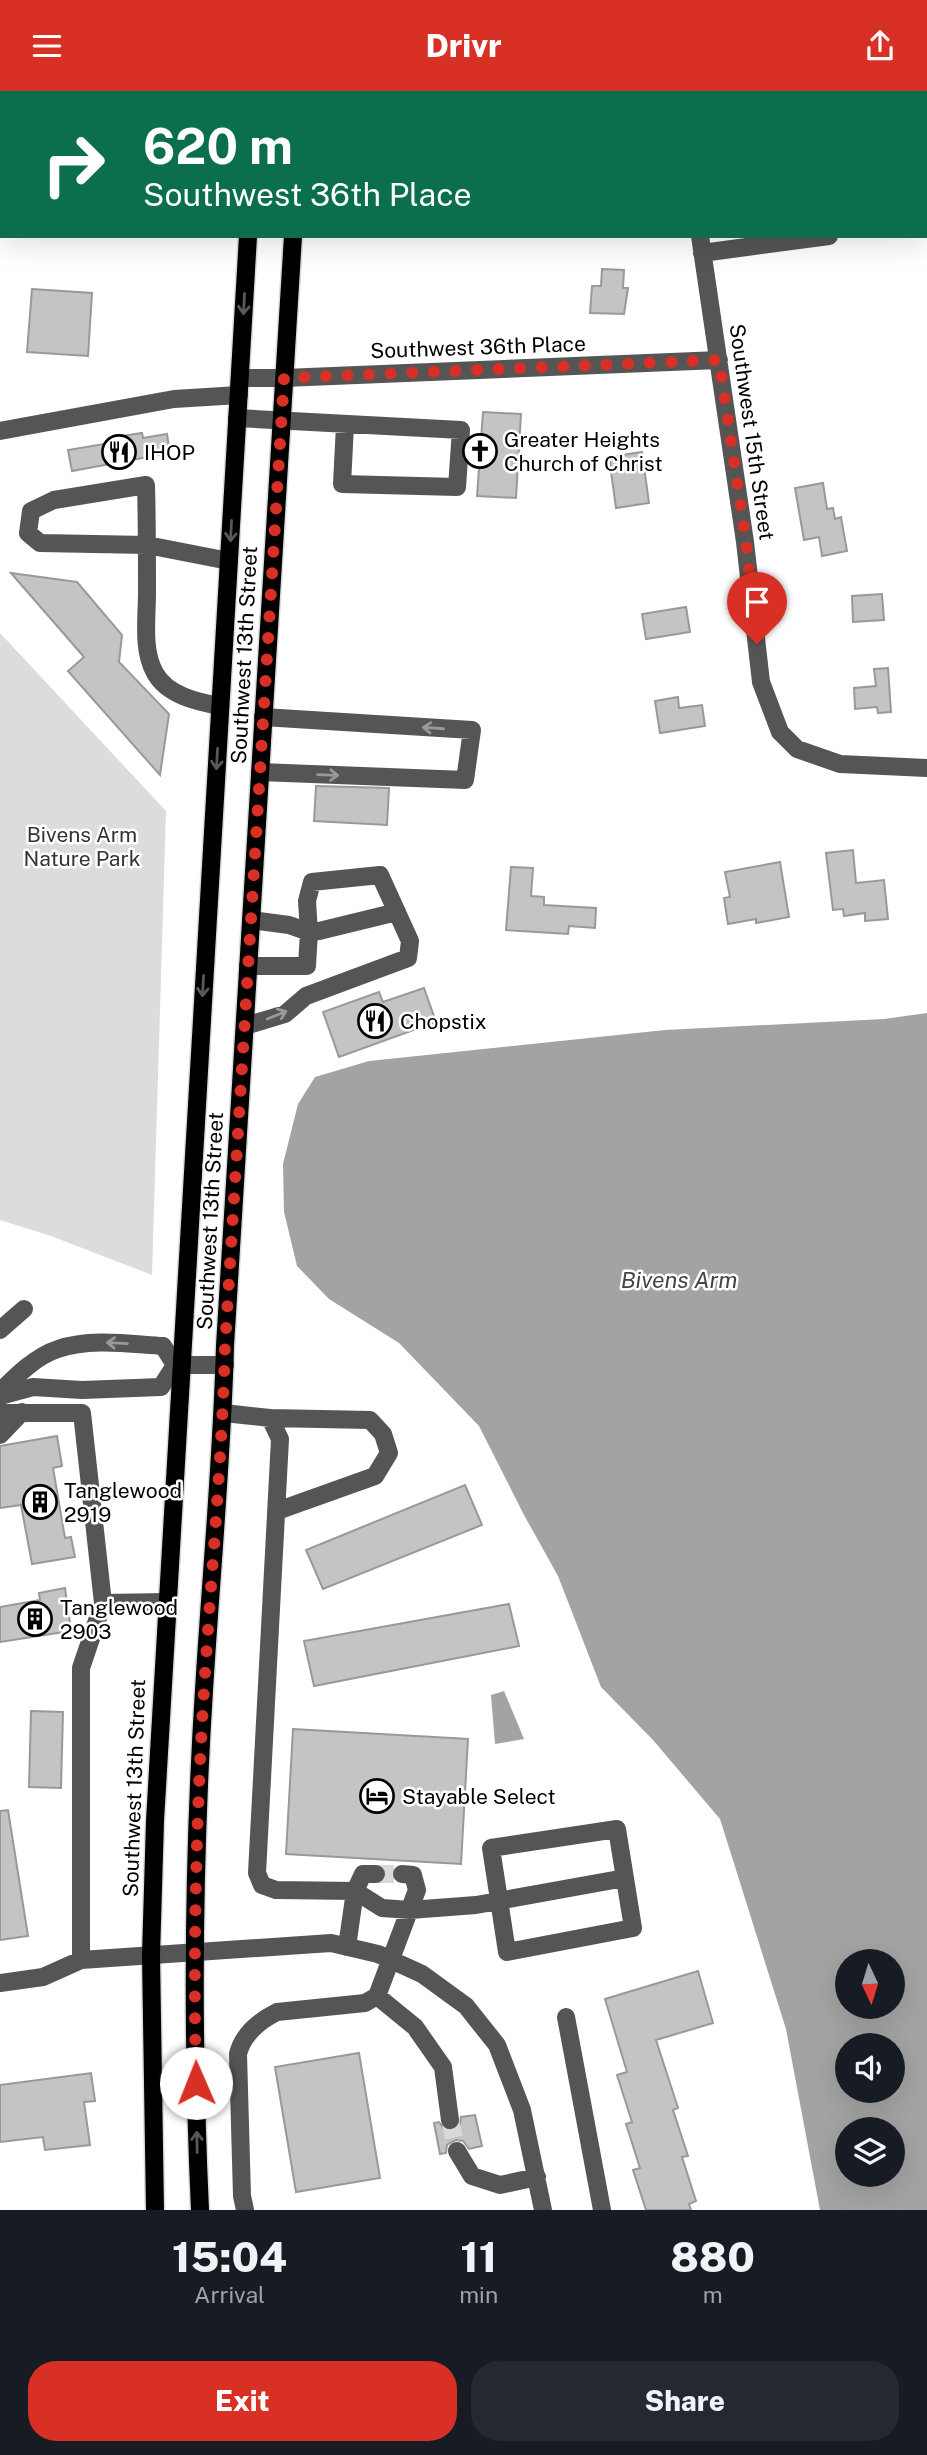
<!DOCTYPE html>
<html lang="en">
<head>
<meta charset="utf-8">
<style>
	body { margin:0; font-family:"Public Sans",sans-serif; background:#242831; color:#f1f3f6; height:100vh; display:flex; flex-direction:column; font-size:26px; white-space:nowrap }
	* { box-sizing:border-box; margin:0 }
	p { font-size:23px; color:#9ea1a6 }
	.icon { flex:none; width:38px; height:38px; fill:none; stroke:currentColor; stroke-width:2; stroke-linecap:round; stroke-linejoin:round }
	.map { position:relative; height:2119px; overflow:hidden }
	.sheet { display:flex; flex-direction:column; background:#171b24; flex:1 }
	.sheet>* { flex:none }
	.banner { position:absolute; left:0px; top:0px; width:928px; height:147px; box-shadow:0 7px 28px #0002; background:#0b6e4f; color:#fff; overflow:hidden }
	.needle { width:46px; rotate:176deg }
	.fabs { position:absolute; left:835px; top:1858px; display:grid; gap:14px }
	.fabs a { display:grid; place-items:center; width:70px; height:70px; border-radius:50%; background:#171b24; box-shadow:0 7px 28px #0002; font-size:35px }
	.pin { position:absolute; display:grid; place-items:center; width:60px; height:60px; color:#fff; margin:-72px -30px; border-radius:50% 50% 50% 0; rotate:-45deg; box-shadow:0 0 7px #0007 }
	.pin .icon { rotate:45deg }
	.me { position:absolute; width:77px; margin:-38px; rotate:359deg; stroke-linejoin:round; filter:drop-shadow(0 0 5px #0008) }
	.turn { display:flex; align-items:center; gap:24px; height:147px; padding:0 28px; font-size:32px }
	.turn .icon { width:91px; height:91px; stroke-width:2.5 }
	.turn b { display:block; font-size:49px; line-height:60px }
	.eta { display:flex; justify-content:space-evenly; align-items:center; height:119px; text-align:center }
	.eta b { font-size:42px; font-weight:800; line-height:49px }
	.cta { display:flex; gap:14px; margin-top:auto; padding:14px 28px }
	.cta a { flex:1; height:80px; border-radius:28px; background:#d93025; color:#fff; font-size:28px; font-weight:800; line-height:80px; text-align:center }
	.cta a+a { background:#242831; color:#f1f3f6 }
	header { display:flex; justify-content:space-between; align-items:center; height:91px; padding:0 28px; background:#d93025; color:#fff; font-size:32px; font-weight:800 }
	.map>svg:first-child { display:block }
	.green { fill:#dcdcdc }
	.water { fill:#a3a3a3; fill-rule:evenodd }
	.building { fill:#c4c4c4; stroke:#999; stroke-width:2 }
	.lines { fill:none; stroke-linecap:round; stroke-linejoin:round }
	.minor-tunnel { stroke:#d9d9d9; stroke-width:18; stroke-dasharray:18 9; stroke-linecap:butt }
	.major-casing { stroke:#dbdbdb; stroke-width:21 }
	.minor { stroke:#555; stroke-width:18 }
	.major { stroke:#000; stroke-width:18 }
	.oneway { stroke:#595959 }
	.oneway2 { stroke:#999 }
	.route { stroke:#d93025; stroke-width:12; stroke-dasharray:0 21.6 }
	.labels { text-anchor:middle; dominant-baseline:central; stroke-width:5; stroke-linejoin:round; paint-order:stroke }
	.street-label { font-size:21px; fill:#000; stroke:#fff }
	.poi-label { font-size:21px; fill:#000; stroke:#fff; text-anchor:start }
	.park-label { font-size:21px; fill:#333; stroke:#fff }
	.water-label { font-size:23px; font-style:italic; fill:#444; stroke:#fff }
</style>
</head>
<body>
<header><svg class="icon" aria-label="menu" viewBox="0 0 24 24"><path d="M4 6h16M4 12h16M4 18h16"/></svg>Drivr<svg class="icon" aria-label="share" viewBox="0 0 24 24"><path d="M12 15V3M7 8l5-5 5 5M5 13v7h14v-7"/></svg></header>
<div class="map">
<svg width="927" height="2119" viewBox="0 0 927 2119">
	<rect width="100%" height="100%" fill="#fff"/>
	<path class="green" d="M0,542L166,720L152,1184L51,1145L0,1129Z"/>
	<path class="water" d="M927,922V2119H820L786,1938L720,1728L653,1649L601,1596L558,1485L524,1424L479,1335L399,1252L329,1208L297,1175L284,1121L283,1073L298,1013L315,986L369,970L665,939L884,928ZM847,1871H892V1916H847ZM847,1955H892V2000H847ZM847,2039H892V2084H847Z
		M504,1600L524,1648L495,1653L491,1604Z"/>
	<path class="building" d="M602,178L624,179L623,197H628L624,223L590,222L592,195H601Z
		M32,198L92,202L88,265L27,261Z
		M483,321L521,323L516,407L477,405Z
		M142,342L143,347L167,343L170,362L72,380L68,359L110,352L109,347Z
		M642,361L649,412L616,417L609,366Z
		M823,392L827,418L833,417L835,428L841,426L847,460L822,465L819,446L804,449L795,397Z
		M11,482L77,491L122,544L119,571L169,623L160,684L68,580L84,566Z
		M882,503L884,529L853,531L852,505Z
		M686,516L690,541L646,548L642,523Z
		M888,577L891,621L878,622L877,616L855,618L854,597L876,595L874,578Z
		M678,606L679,617L702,614L705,635L660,642L655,610Z
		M316,695L389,697L387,734L314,730Z
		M853,759L856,792L884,789L888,828L865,830V822L844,825L843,818L833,819L826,762Z
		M780,771L789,826L756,832V828L728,833L724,807L730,806L725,781Z
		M511,776L533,777L531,805L544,806V814L596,817L595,837L569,835L568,843L506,839Z
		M424,897L436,931L339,966L323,921L379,901L383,911Z
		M57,1345L62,1375L53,1377L65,1447L71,1446L75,1466L32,1473L21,1414L0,1417V1355Z
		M465,1394L482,1434L323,1498L306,1459Z
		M65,1497L71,1540L0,1551V1516L40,1509L39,1502Z
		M509,1513L519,1555L314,1595L304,1550Z
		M31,1620L63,1621L61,1697L29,1696Z
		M293,1638L468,1648L461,1773L286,1763Z
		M8,1719L28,1845L0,1849V1720Z
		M698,1880L713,1932L656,1949L678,2017L673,2019L688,2065L682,2066L696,2110L689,2113L691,2119H646L633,2079L640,2077L626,2033L632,2031L617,1984L627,1981L605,1908Z
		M359,1962L380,2087L296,2101L275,1976Z
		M91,1982L95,2010L84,2011L90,2054L45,2059L43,2046L0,2051V1994Z
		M475,2024L482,2055L469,2058L463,2050L456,2049L447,2054L446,2062L440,2063L434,2032L439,2031L445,2039L452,2040L460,2034L461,2026Z"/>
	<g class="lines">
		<path class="minor-tunnel" d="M376,1783H402
			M450,2029L457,2060"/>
		<g class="major-casing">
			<path id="major" d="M257,2V0
				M301,2L302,0
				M155,2119L151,1864L155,1730L248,145
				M200,2119C192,1946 193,1772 204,1599C211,1484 222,1370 225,1255L293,145"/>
		</g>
		<path class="minor" d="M682,0L683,2
			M926,133H927
			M700,145L745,451L761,591L780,641L797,658L840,673L927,677
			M702,162L829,145
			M240,287H284L719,269
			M237,327L461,339L457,396L342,393L345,334
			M0,340L174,308L239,304
			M220,615C197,611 167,604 155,582C142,559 147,528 147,502C147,466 147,430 146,394L54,409L31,420L28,442L40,452L147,454L229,470
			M260,681L465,689L472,639L263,626
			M248,875H307L309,841L289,834L251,829
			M245,935L285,923L306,905L408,867L410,850L380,784L312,791L307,810L309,841L319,840L397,821
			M0,1239L24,1218
			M175,1274H225
			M0,1301C16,1285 36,1265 58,1258C91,1247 129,1253 163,1255L175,1274
			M0,1305L33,1296L82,1299L161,1296L175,1274
			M0,1322H82L103,1512L81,1577V1869L43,1886L0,1892
			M224,1322L270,1327L280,1348L257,1782L262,1794L276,1799L355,1800L382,1817L410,1819L476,1814L625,1787
			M270,1327L370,1329L383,1343L389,1362L375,1385L277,1420
			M0,1344L22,1321
			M103,1512L167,1511
			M617,1738L633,1837L507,1861L491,1757Z
			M347,1856L355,1800L363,1783H376
			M81,1869L331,1852L378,1863L422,1883L466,1915L497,1954L522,2019L543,2119
			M377,1905L415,1936L443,1976L450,2029
			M566,1926L602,2119
			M457,2060L472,2085L500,2094L537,2086
			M245,2119L242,2105L238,1963C243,1943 259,1930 277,1921L365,1912L377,1905L417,1799L413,1784L402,1783"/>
		<use href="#major" class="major"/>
	</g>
	<defs><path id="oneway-shaft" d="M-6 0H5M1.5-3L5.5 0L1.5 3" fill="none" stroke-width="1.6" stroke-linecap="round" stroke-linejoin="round" transform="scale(1.75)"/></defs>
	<g class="oneway">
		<use href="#oneway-shaft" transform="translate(244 213) rotate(93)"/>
		<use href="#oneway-shaft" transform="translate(231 440) rotate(93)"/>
		<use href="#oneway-shaft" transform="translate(217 668) rotate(93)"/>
		<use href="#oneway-shaft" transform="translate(203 895) rotate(93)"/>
		<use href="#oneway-shaft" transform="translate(197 2051) rotate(-91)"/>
	</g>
	<g class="oneway2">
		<use href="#oneway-shaft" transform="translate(433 637) rotate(-176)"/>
		<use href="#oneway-shaft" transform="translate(328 684) rotate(2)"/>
		<use href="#oneway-shaft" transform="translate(277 924) rotate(-22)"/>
		<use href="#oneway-shaft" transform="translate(117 1252) rotate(-177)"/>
	</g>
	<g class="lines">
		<path class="route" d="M196,1992C193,1861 196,1730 204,1599C211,1484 222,1370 225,1255L284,287L719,269L746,451L757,553"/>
	</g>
	<defs>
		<g id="church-ring" transform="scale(1.75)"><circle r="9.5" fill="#fff" stroke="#000" stroke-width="1.5"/><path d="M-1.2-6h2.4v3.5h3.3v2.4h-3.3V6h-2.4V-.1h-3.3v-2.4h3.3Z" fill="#000"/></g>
		<g id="restaurant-ring" transform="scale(1.75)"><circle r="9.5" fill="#fff" stroke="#000" stroke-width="1.5"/><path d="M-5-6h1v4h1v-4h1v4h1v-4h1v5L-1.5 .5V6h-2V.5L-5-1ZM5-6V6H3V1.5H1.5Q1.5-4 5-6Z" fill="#000"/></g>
		<g id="building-ring" transform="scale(1.75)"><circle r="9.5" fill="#fff" stroke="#000" stroke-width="1.5"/><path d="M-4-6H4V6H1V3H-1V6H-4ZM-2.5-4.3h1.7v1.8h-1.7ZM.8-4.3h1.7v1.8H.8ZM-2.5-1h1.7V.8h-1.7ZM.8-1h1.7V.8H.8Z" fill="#000"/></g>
		<g id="hotel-ring" transform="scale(1.75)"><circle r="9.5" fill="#fff" stroke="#000" stroke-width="1.5"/><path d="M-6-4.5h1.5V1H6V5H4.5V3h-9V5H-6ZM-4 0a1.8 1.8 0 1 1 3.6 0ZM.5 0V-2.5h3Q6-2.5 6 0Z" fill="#000"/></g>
	</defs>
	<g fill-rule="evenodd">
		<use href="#church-ring" x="480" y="360"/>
		<use href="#restaurant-ring" x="119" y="361"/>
		<use href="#restaurant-ring" x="375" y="930"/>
		<use href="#building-ring" x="40" y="1411"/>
		<use href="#building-ring" x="35" y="1528"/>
		<use href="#hotel-ring" x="377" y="1705"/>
	</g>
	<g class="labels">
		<g class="street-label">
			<text transform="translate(478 256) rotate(-2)">Southwest 36th Place</text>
			<text transform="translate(752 341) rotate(82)">Southwest 15th Street</text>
			<text transform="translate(244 564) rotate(-87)">Southwest 13th Street</text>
			<text transform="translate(210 1130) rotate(-87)">Southwest 13th Street</text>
			<text transform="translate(134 1697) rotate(-88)">Southwest 13th Street</text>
		</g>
		<g class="poi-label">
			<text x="504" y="348">Greater Heights<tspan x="504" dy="24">Church of Christ</tspan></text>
			<text x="144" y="361">IHOP</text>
			<text x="400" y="930">Chopstix</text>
			<text x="64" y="1399">Tanglewood<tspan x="64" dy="24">2919</tspan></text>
			<text x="60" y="1516">Tanglewood<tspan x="60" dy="24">2903</tspan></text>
			<text x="402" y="1705">Stayable Select</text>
		</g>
		<g class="park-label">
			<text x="82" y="743">Bivens Arm<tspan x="82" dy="24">Nature Park</tspan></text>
		</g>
		<g class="water-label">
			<text x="679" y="1188">Bivens Arm</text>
		</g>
	</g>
</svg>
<div class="fabs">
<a><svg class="needle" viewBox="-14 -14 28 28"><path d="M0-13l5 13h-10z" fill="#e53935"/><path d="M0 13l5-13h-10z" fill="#9ea1a6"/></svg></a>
<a><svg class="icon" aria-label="sound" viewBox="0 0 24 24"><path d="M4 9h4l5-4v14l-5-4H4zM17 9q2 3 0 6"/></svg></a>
<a><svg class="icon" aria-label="layers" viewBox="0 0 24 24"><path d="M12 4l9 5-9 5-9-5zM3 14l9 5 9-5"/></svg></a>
</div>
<div class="pin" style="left:757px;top:553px;background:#d93025"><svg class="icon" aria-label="arrive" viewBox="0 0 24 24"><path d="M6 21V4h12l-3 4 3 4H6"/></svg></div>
<svg class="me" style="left:196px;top:1992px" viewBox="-20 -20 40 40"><circle r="19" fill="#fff"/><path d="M0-13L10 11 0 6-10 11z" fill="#d93025"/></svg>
<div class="banner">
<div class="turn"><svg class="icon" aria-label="right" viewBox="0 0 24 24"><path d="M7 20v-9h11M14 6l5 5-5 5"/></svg><div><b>620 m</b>Southwest 36th Place</div></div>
</div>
</div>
<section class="sheet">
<div class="eta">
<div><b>15:04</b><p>Arrival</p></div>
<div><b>11</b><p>min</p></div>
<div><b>880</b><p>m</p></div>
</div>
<div class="cta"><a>Exit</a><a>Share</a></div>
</section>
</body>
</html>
